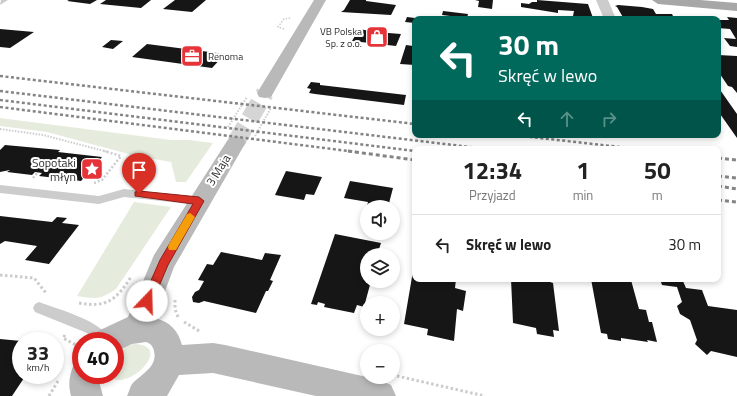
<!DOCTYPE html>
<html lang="pl">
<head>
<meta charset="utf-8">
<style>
	body { margin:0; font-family:"Titillium Web",sans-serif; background:#f2f2f2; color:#222; height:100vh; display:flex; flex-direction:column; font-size:15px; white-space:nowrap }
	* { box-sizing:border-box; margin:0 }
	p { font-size:13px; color:#767676 }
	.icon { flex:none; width:22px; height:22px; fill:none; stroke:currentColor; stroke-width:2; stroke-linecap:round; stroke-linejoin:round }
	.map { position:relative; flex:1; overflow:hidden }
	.drawer { position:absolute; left:412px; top:146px; width:309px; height:136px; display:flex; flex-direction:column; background:#fff; border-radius:8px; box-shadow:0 2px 6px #0003 }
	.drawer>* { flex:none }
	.hud { position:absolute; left:412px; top:16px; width:309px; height:122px; border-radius:8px; box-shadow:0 2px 6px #0003; background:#00695c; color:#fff; overflow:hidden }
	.tools { position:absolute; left:360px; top:200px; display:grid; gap:8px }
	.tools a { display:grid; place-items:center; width:40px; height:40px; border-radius:50%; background:#fff; box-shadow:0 2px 6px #0003; font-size:20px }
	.speed { position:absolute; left:12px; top:332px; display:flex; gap:8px; font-size:20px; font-weight:700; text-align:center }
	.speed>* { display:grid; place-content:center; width:52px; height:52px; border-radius:50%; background:#fff; box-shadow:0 2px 6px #0003; line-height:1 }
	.speed small { font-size:10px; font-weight:400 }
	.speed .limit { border:6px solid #d22; background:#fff; color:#111 }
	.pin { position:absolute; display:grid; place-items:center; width:34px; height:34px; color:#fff; margin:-41px -17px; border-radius:50% 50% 50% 0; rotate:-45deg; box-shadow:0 0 4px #0007 }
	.pin .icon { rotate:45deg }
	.me { position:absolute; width:44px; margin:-22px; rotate:21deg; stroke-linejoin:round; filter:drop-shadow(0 0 3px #0008) }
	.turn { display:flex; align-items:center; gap:14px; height:84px; padding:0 20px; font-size:18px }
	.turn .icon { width:52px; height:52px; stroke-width:2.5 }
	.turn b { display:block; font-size:28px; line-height:34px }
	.lanes { display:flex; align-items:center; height:38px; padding:0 20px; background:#0003; justify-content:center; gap:20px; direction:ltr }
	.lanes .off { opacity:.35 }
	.eta { display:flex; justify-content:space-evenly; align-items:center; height:68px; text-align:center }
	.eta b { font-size:24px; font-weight:700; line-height:28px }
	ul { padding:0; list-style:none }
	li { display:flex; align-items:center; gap:12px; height:60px; padding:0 20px; border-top:1px solid #e0e0e0 }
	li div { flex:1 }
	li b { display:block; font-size:15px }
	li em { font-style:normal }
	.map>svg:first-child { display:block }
	.green { fill:#e5ecdd }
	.building { fill:#161616 }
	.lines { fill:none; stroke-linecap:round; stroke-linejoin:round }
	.secondary-tunnel { stroke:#d5d5d5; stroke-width:18; stroke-dasharray:18 9; stroke-linecap:butt }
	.path-far3 { stroke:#ccc; stroke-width:1.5; stroke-dasharray:1.5 1.5; stroke-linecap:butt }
	.path-far2 { stroke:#ccc; stroke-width:2; stroke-dasharray:1.5 1.5; stroke-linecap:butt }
	.path-far1 { stroke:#ccc; stroke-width:2.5; stroke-dasharray:2 2; stroke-linecap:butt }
	.path { stroke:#ccc; stroke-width:3; stroke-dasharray:2.5 2.5; stroke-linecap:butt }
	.lane { fill:#ccc; fill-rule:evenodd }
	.street { fill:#ccc; fill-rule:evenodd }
	.secondary { fill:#b9b9b9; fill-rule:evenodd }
	.primary { fill:#a7a7a7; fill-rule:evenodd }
	.rail-far1 { stroke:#848484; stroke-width:2.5; stroke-dasharray:3 2.5; stroke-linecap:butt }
	.rail { stroke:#848484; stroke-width:3; stroke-dasharray:4 3; stroke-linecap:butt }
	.route { fill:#d93025; stroke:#8d1f18 }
	.slow { fill:#f59e0b }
	.labels { text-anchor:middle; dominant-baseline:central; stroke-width:4; stroke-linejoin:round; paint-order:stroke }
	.far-poi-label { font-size:10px; fill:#2f2f2f; stroke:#fff; text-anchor:end }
	.poi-label { font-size:12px; fill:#2f2f2f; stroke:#fff; text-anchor:end }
	.street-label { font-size:12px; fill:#2f2f2f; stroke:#fff }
</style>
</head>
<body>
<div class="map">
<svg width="737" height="396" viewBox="0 0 737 396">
	<rect width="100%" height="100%" fill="#fff"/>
	<path class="green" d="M0,118L171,140H189L213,143L186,182H176L171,162L132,155L47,132L0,126Z
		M134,202L171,207L116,289C100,300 96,299 77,296Z
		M134,344C177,345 124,396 108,375H115V355L127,346Z"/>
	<path class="building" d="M69,0H97L90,4L67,1Z
		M106,0H151L141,8L100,4Z
		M175,0H206L192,12L163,9Z
		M350,0H366V1L396,5L391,15L341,12L344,10Z
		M475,0H493L492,9L478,7L479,1Z
		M537,0L588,4L593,18L573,16L574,11L558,10V13L521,7V3L529,4L532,2H537Z
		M618,5L642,7L653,9L656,14H672L673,16L689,19H659L645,17L647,19H624L617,7L615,6Z
		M443,11L468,14L467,18L442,15Z
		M407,17L415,18V23L405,22Z
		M727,17L737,18V47L730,46L724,38L736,39L730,29L718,28V20H729Z
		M0,29L34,32L10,48L0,47Z
		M359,29L376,32L401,34L396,46L352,41Z
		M111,40L123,41L113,49L102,47Z
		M415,40V65L400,64L406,45L413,46Z
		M147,44L225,54L212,68L132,57Z
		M718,55L737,56V93L732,87L728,86L718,71Z
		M311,82L320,83V85L406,95L404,105L315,94L309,93L311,89L307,88Z
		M718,87L737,114V138L718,111Z
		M5,145L60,150L58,152L102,157L81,181L39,176L42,173L35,172L32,175L7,172L10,170L0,172V150Z
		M286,171L322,177L314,195L306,194L304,200L275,195Z
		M350,181L393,188L388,207L367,206L368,202L344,198Z
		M414,207H415V224H412Z
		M0,216L52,222L57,217L67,218L62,223L79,225L49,264L25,260L37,246L5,241L0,244Z
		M335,234L381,243L377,255H367V281H371L364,307L357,305L354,313L324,307L325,304L318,302L317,305L311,304Z
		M221,252L262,260L265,253L281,255L270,280L273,281L268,291H266L256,313L204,301L199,303L193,302L192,297L195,292L199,290L204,281L198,280L207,264L213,265Z
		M414,265L415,279H456L455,288L466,291L463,311L457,309L454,341L427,335L428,329L404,324Z
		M511,279H541L553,283L559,331L553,330L554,337L537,334L536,328L513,323Z
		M591,279L631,280L639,309L646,310L649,322H652L657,342L647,340L648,342L621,338V341L608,339L607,334L601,333Z
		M660,279H682L686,288L702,290L708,306L737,310V357L711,351L707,355L695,344L697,340L690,320L680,314L677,306L682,302L677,287L662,285Z
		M0,339L21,341V375H26L12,396H0Z"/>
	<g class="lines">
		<path class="secondary-tunnel" d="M236,142L265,93"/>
		<path class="path-far3" d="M284,29L278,27L284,19L291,18"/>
		<path class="path-far2" d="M228,127L247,97
			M0,129L43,135L108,152
			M255,136L271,108"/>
		<path class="path-far1" d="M33,178L38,172
			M94,183L102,180L121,156L104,151"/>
		<path class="path" d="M0,275L34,278L46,293
			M175,300V309L178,317
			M79,303C107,308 116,300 131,277
			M184,322L201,332
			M65,335L63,338L76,345L75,351
			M397,376L485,396
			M49,396L58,381"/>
		<path class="lane" d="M1,0H8L0,5Z
			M0,185L99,196L124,189L199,197L204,201L199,205L124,197L99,204L0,193Z
			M39,302C59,310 102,320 111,341H95L87,333L35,312L33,308L35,304Z"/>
		<path class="street" d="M596,0H608L616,19H604Z"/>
		<path class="secondary" d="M314,0H326L271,97L265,98L259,97L257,93Z
			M236,136L243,138L246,142L174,267L155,318C170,322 178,330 182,345L213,343L225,345L380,380L391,385L396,396H316L213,373L179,375L167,396H127C129,392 130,387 132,384C141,374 158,367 154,351C153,346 150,343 146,342L132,344L115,352V341H93L98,331L128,317L154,255L229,138Z
			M81,361V375H100V385L103,396H71C68,384 69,376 74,364Z"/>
		<path class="primary" d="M652,0H700L737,3V11L658,4Z"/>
		<path class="rail-far1" d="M0,76L415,124
			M0,91L487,149
			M0,100L415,151
			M0,107L356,152
			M513,135L638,149"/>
		<path class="rail" d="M348,151L415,160
			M718,158L737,160
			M718,176L737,178
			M718,186L737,189
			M718,200L737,202"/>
	</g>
	<path class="route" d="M139,191L199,197L204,201L168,265L151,305L147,306L143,305L142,301L160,260L193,204L135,196V192Z"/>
	<path class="slow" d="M190,213L195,217L176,250H169L168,247L169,244L187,214Z"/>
	<defs>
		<g id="shop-square" transform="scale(1.15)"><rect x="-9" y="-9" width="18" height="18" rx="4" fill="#e53338" stroke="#fff"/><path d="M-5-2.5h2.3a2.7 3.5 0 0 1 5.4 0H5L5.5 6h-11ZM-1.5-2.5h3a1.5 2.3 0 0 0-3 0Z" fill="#fff"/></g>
		<g id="office-square" transform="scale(1.15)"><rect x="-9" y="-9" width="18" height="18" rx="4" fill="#e53338" stroke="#fff"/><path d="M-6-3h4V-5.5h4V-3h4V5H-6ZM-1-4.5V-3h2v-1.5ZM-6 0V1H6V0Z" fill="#fff"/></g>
		<g id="sight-square" transform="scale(1.15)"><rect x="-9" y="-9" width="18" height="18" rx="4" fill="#e53338" stroke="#fff"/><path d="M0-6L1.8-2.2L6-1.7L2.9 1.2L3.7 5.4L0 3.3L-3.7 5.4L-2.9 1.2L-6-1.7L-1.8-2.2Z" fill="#fff"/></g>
	</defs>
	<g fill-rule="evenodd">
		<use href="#shop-square" x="377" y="37"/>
		<use href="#office-square" x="192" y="56"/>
		<use href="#sight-square" x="92" y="169"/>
	</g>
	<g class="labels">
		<g class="far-poi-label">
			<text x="362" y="31">VB Polska<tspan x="362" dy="12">Sp. z o.o.</tspan></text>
			<text x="208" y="56" text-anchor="start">Renoma</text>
		</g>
		<g class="poi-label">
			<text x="76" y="162">Sopotaki<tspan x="76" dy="14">młyn</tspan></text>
		</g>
		<g class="street-label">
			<text transform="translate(218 170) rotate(-58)">3 Maja</text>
		</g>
	</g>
</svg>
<div class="tools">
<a><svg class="icon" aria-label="sound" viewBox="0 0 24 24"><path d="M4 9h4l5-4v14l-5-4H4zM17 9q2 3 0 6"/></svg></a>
<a><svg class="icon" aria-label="layers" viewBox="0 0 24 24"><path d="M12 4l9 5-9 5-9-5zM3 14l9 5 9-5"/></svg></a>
<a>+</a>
<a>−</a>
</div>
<div class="speed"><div>33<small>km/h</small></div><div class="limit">40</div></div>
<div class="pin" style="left:139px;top:194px;background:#d93025"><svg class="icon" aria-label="arrive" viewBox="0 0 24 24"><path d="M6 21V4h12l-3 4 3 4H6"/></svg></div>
<svg class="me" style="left:147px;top:301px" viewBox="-20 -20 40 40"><circle r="19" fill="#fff"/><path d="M0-13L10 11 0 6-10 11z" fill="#d93025"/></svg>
<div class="hud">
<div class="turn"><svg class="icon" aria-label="left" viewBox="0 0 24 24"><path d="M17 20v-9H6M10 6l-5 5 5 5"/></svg><div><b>30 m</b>Skręć w lewo</div></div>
<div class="lanes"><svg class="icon" aria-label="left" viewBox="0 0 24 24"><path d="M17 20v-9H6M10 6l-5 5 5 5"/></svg><svg class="icon off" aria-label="ahead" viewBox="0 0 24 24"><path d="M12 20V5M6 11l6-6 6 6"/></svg><svg class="icon off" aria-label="right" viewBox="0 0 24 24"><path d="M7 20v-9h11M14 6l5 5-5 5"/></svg></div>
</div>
<section class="drawer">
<div class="eta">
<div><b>12:34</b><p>Przyjazd</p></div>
<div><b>1</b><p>min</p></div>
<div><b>50</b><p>m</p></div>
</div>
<ul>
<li><svg class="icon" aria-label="left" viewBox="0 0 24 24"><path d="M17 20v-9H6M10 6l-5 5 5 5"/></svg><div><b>Skręć w lewo</b></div><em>30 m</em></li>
</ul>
</section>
</div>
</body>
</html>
